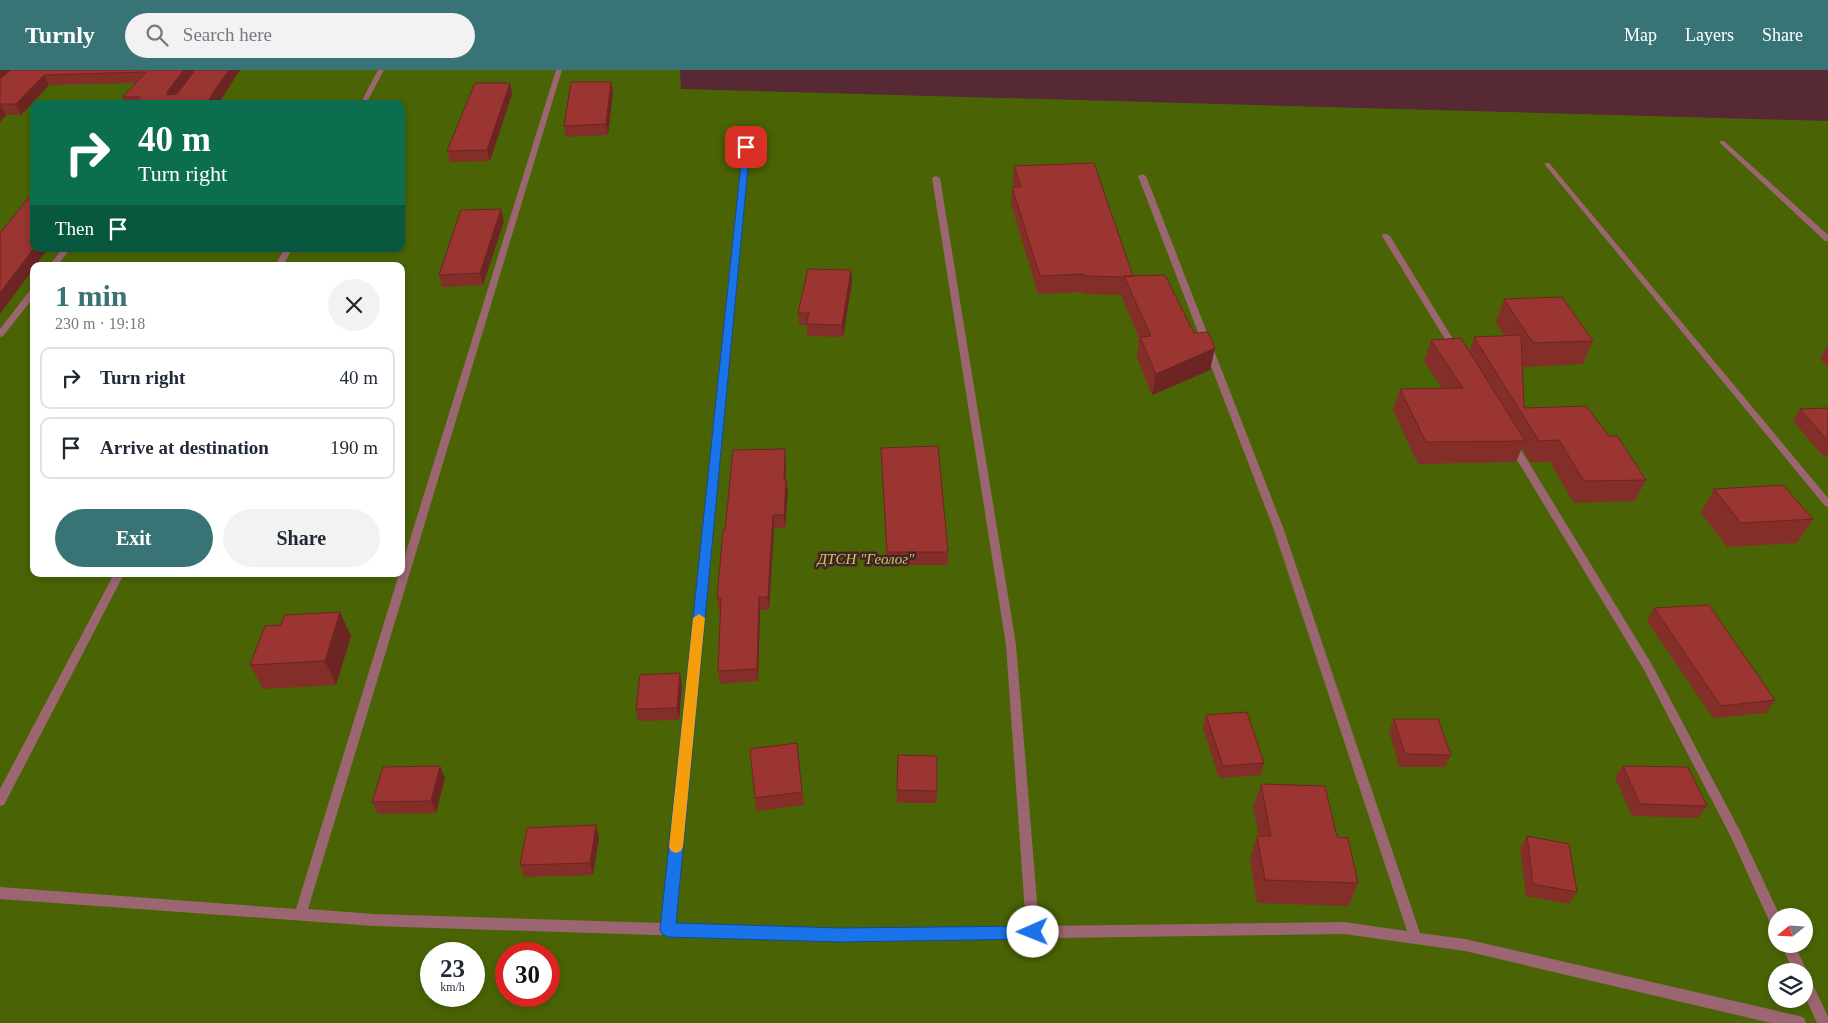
<!DOCTYPE html>
<html lang="en">
<head>
<meta charset="utf-8">
<style>
	body { margin:0; font-family:"Times New Roman",serif; background:#f2f2f3; color:#1f2937; height:100vh; display:flex; flex-direction:column; font-size:19px; white-space:nowrap }
	* { box-sizing:border-box; margin:0 }
	p { font-size:16px; color:#747a83 }
	.icon { flex:none; width:28px; height:28px; fill:none; stroke:currentColor; stroke-width:2; stroke-linecap:round; stroke-linejoin:round }
	.map { position:relative; flex:1; overflow:hidden }
	.side { position:absolute; left:30px; top:192px; width:375px; height:315px; display:flex; flex-direction:column; background:#fff; border-radius:10px; box-shadow:0 2px 8px #0003 }
	.side>* { flex:none }
	.hud { position:absolute; left:30px; top:30px; width:375px; height:152px; border-radius:10px; box-shadow:0 2px 8px #0003; background:#0b6e4f; color:#fff; overflow:hidden }
	.needle { width:32px; rotate:252deg }
	.fabs { position:absolute; left:1768px; top:838px; display:grid; gap:10px }
	.fabs a { display:grid; place-items:center; width:45px; height:45px; border-radius:50%; background:#fff; box-shadow:0 2px 8px #0003; font-size:25px }
	.speed { position:absolute; left:420px; top:872px; display:flex; gap:10px; font-size:25px; font-weight:700; text-align:center }
	.speed>* { display:grid; place-content:center; width:65px; height:65px; border-radius:50%; background:#fff; box-shadow:0 2px 8px #0003; line-height:1 }
	.speed small { font-size:12px; font-weight:400 }
	.speed .limit { border:8px solid #d22; background:#fff; color:#111 }
	.pin { position:absolute; display:grid; place-items:center; width:42px; height:42px; color:#fff; margin:-21px; border-radius:10px; box-shadow:0 2px 8px #0006 }
	.me { position:absolute; width:55px; margin:-28px; rotate:269deg; stroke-linejoin:round; filter:drop-shadow(0 0 4px #0008) }
	.turn { display:flex; align-items:center; gap:18px; height:105px; padding:0 25px; font-size:22px }
	.turn .icon { width:65px; height:65px; stroke-width:2.5 }
	.turn b { display:block; font-size:35px; line-height:42px }
	.then { display:flex; align-items:center; height:48px; padding:0 25px; background:#0003; gap:10px; font-size:19px }
	.round { display:grid; place-items:center; flex:none; width:52px; height:52px; border-radius:26px; background:#f2f2f3 }
	.summary { display:flex; align-items:center; justify-content:space-between; height:85px; padding:0 25px }
	h1 { font-size:30px; font-weight:600; line-height:38px; color:#387375 }
	.action { display:flex; gap:10px; margin-top:auto; padding:10px 25px }
	.action a { flex:1; height:58px; border-radius:30px; background:#387375; color:#fff; font-size:20px; font-weight:600; line-height:58px; text-align:center }
	.action a+a { background:#f2f2f3; color:#1f2937 }
	ul { padding:0; list-style:none }
	li { display:flex; align-items:center; gap:15px; height:62px; margin:0 10px 8px; padding:0 15px; border:2px solid #e0e1e3; border-radius:10px }
	li div { flex:1 }
	li b { display:block; font-size:19px }
	li em { font-style:normal }
	header { display:flex; align-items:center; gap:30px; box-sizing:border-box; height:70px; padding:0 25px; background:#387375; color:#fff }
	header strong { font-size:24px }
	nav { display:flex; gap:28px; margin-inline-start:auto; font-size:18px }
	.search { width:350px; height:45px; background:#f2f2f3; display:flex; align-items:center; gap:12px; box-sizing:border-box; padding:0 18px; border-radius:28px; color:#747a83; font-size:19px }
	.map>svg:first-child { display:block }
	.green { fill:#4a6405; fill-rule:evenodd }
	.lines { fill:none; stroke-linecap:round; stroke-linejoin:round }
	.street { fill:#9b6671; fill-rule:evenodd }
	.wall { fill:#842e2a }
	.shaded-wall { fill:#6c2522 }
	.building { fill:#9a3531; stroke:#6c2522 }
	.route { fill:#1a73e8; stroke:#114b97 }
	.slow { fill:#f59e0b }
	.labels { text-anchor:middle; dominant-baseline:central; stroke-width:5; stroke-linejoin:round; paint-order:stroke }
	.park-label { font-size:15px; font-style:italic; fill:#add955; stroke:#4b1f2a }
</style>
</head>
<body>
<header>
<strong>Turnly</strong>
<div class="search"><svg class="icon" aria-label="search" viewBox="0 0 24 24"><circle cx="10" cy="10" r="6"/><path d="M15 15l6 6"/></svg>Search here</div>
<nav><a>Map</a><a>Layers</a><a>Share</a></nav>
</header>
<div class="map">
<svg width="1828" height="953" viewBox="0 0 1828 953">
	<rect width="100%" height="100%" fill="#572934"/>
	<path class="green" d="M0,0H680L681,19L1828,51V953H0ZM34,34H401V179H34ZM34,196H401V504H34ZM1776,846H1804V874H1776ZM431,884H474V926H431ZM506,884H549V926H506ZM1776,901H1804V929H1776Z"/>
	<g class="lines">
		<path class="street" d="M378,0H384L366,34H360Z
			M556,0H562L308,839L374,844L662,853L743,77L746,75L749,77L675,854L840,859L1026,857L1006,575L932,108L936,106L940,108L1016,575L1039,856L1344,852L1407,861L1274,460L1138,106L1142,104L1146,106L1284,460L1420,863L1465,869L1799,946L1804,948L1806,953H1771L1465,881L1344,864L840,871L374,856L0,829V817L296,839L399,504H401V498Z
			M1720,71H1724L1828,165V171H1825L1720,73Z
			M1545,93H1549L1828,428V437L1825,436L1545,95Z
			M1383,164H1386L1390,166L1459,279L1458,281L1455,282L1451,279L1382,166Z
			M62,179H70L57,196H49Z
			M284,179H292L283,196H275Z
			M31,219H34V227L3,266L0,267V259Z
			M1513,372L1518,375L1651,593L1740,761L1780,846H1776V857L1771,855L1731,767L1643,598L1508,375Z
			M114,504H124L4,735L0,736V719Z
			M1781,874H1794L1807,901L1805,904L1809,906L1828,947V953H1817L1804,924V901H1793Z"/>
	</g>
	<path class="wall" d="M0,0H240L218,34H126L123,27L136,13L49,15L21,45H6L0,52Z
		M611,12L613,22L608,65L566,67L564,56Z
		M512,24L490,91L450,92L447,81Z
		M1014,96L1133,206L1210,300L1152,325L1137,288L1139,268L1122,227V225L1083,224V222L1038,224L1011,134L1012,117H1014L1013,113Z
		M504,151L483,215L442,217L439,205Z
		M851,200L852,212L843,267L807,266V255H799L798,243Z
		M1504,229L1593,271L1583,294L1524,297L1522,294L1524,338L1609,366L1646,410L1635,431L1574,433L1550,392H1530L1522,378L1516,392L1418,394L1393,340L1400,319L1442,318L1424,291L1431,270L1470,281L1474,267L1505,266L1496,252Z
		M1828,275V298L1820,288Z
		M1828,338V386H1823L1793,351L1800,339Z
		M882,390L948,482V495H887Z
		M786,392V410L788,422L785,458H774L769,540H760L758,611L720,614L718,601L721,541H719L717,528L725,460Z
		M1714,419L1813,449L1797,473L1727,477L1701,443Z
		M1654,538L1775,630L1766,643L1713,648L1647,551Z
		M351,566L336,615L263,619L250,595Z
		M682,616L679,650L638,651L636,639Z
		M1206,645L1264,693L1261,705L1219,708L1203,658Z
		M1394,649L1451,685L1445,697H1399L1389,661Z
		M797,673L804,735L756,741L755,728Z
		M937,686V733H897V720Z
		M1623,696L1707,736L1698,748L1632,746L1615,708Z
		M445,708L436,743L378,744L372,732Z
		M1261,714L1337,767L1358,813L1349,836L1257,833L1250,789L1257,766H1259L1253,737Z
		M1527,766L1577,822L1569,834L1526,826L1520,778Z
		M599,768L593,805L524,807L520,795Z"/>
	<path class="shaded-wall" d="M0,0H11L0,14Z
		M184,0H196L171,33L167,25V22Z
		M229,0H240L218,34H207L214,21Z
		M44,5L49,15L21,45L16,34Z
		M611,12L613,22L608,65L606,54Z
		M510,13L512,24L490,91L487,80Z
		M0,34L6,45L0,52Z
		M501,139L504,151L483,215L480,203Z
		M34,178V179H48L35,196H34V198L0,244V223Z
		M851,200L852,212L843,267L842,255Z
		M1215,278L1210,300L1152,325L1156,304Z
		M785,379L786,392L785,423L784,410Z
		M786,410L788,422L785,458L784,445Z
		M773,445L774,458L769,540L768,527Z
		M759,527L760,540L758,611L757,599Z
		M340,542L351,566L336,615L325,591Z
		M680,603L682,616L679,650L677,638Z
		M440,696L445,708L436,743L431,731Z
		M596,755L599,768L593,805L590,793Z"/>
	<path class="building" d="M10,0H184L167,22V25L177,24L195,0H229L214,21L207,34H134L140,27H123L146,2L44,5L16,34H0V9Z
		M571,12H611L606,54L564,56Z
		M475,13H510L487,80L447,81Z
		M1094,93L1133,206L1125,207L1085,206L1084,204L1040,206L1012,117H1021L1014,96Z
		M34,121V178L0,223V163Z
		M501,139L480,203L439,205L461,140Z
		M808,199L851,200L842,255L806,254L809,243H798Z
		M1165,205L1194,263L1208,262L1215,278L1156,304L1140,267L1151,266L1124,206Z
		M1562,227L1593,271L1533,273L1504,229Z
		M1521,265L1524,338L1586,336L1609,366H1617L1646,410L1584,411L1559,370L1539,371L1474,267Z
		M1461,268L1525,371L1426,372L1400,319L1463,318L1431,270Z
		M1828,338V371L1800,339Z
		M938,376L948,482H887L881,378Z
		M785,379L784,410H786L784,445H773L768,527H759L757,599L718,601L721,528H717L723,460H725L733,380Z
		M1783,415L1813,449L1741,453L1714,419Z
		M1709,535L1775,630L1721,636L1654,538Z
		M340,542L325,591L250,595L265,556L281,555L284,545Z
		M680,603L677,638L636,639L640,605Z
		M1247,642L1264,693L1223,696L1206,645Z
		M1394,649H1438L1451,685L1405,684Z
		M797,673L802,722L755,728L750,679Z
		M898,685L937,686V721L897,720Z
		M440,696L431,731L372,732L383,697Z
		M1623,696L1688,697L1707,736L1640,734Z
		M1261,714L1325,716L1337,767L1348,768L1358,813L1265,810L1257,766H1271Z
		M596,755L590,793L520,795L527,758Z
		M1527,766L1569,774L1577,822L1533,814Z"/>
	<path class="route" d="M743,75L750,77L676,853L840,858L1033,856L1038,858L1040,862L1038,867L1033,869L840,872L668,867L663,865L660,860Z"/>
	<path class="slow" d="M699,544L705,548L683,777L681,781L676,783L671,781L669,777L693,548Z"/>
	<g class="labels">
		<g class="park-label">
			<text x="866" y="489">ДТСН "Геолог"</text>
		</g>
	</g>
</svg>
<div class="fabs">
<a><svg class="needle" viewBox="-14 -14 28 28"><path d="M0-13l5 13h-10z" fill="#e53935"/><path d="M0 13l5-13h-10z" fill="#747a83"/></svg></a>
<a><svg class="icon" aria-label="layers" viewBox="0 0 24 24"><path d="M12 4l9 5-9 5-9-5zM3 14l9 5 9-5"/></svg></a>
</div>
<div class="speed"><div>23<small>km/h</small></div><div class="limit">30</div></div>
<div class="pin" style="left:746px;top:77px;background:#d93025"><svg class="icon" aria-label="arrive" viewBox="0 0 24 24"><path d="M6 21V4h12l-3 4 3 4H6"/></svg></div>
<svg class="me" style="left:1033px;top:862px" viewBox="-20 -20 40 40"><circle r="19" fill="#fff"/><path d="M0-13L10 11 0 6-10 11z" fill="#1a73e8"/></svg>
<div class="hud">
<div class="turn"><svg class="icon" aria-label="right" viewBox="0 0 24 24"><path d="M7 20v-9h11M14 6l5 5-5 5"/></svg><div><b>40 m</b>Turn right</div></div>
<div class="then">Then<svg class="icon" aria-label="arrive" viewBox="0 0 24 24"><path d="M6 21V4h12l-3 4 3 4H6"/></svg></div>
</div>
<section class="side">
<div class="summary"><div><h1>1 min</h1><p>230 m · 19:18</p></div><a class="round"><svg class="icon" aria-label="close" viewBox="0 0 24 24"><path d="M6 6l12 12M18 6L6 18"/></svg></a></div>
<ul>
<li><svg class="icon" aria-label="right" viewBox="0 0 24 24"><path d="M7 20v-9h11M14 6l5 5-5 5"/></svg><div><b>Turn right</b></div><em>40 m</em></li>
<li><svg class="icon" aria-label="arrive" viewBox="0 0 24 24"><path d="M6 21V4h12l-3 4 3 4H6"/></svg><div><b>Arrive at destination</b></div><em>190 m</em></li>
</ul>
<div class="action"><a>Exit</a><a>Share</a></div>
</section>
</div>
</body>
</html>
